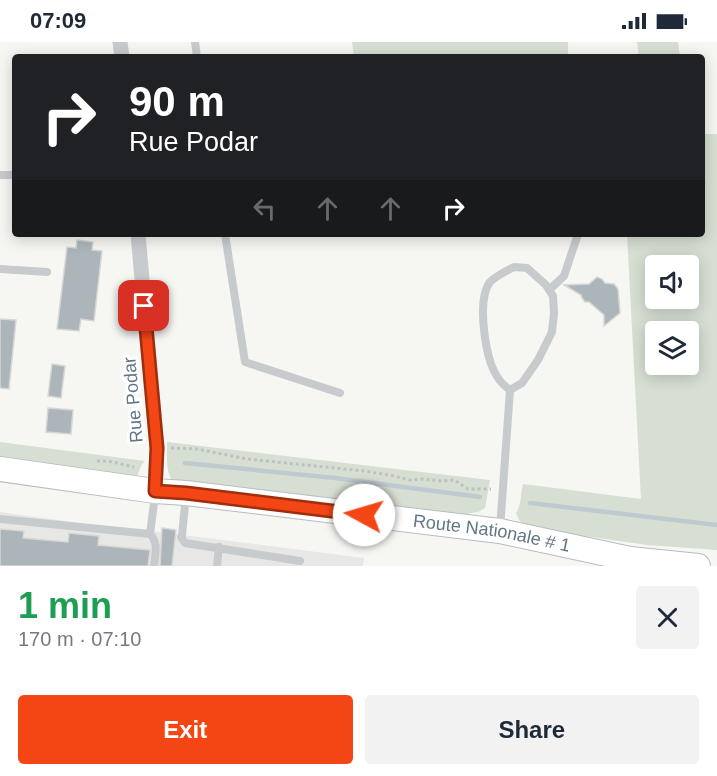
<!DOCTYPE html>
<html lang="en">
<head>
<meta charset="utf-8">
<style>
	body { margin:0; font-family:Helvetica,sans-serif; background:#f2f2f3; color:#1f2937; height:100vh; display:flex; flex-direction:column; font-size:22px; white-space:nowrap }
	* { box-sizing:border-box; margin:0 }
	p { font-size:20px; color:#747a83 }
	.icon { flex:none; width:33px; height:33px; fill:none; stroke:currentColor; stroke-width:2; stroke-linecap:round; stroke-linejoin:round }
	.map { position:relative; height:524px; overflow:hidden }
	.details { display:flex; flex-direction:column; background:#fff; flex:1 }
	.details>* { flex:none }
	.hud { position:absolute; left:12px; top:12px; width:693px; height:183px; border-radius:6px; box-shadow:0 3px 15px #0003; background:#202124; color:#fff; overflow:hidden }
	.controls { position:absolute; left:645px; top:213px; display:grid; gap:12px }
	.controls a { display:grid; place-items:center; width:54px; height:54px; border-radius:6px; background:#fff; box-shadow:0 3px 15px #0003; font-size:30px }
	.pin { position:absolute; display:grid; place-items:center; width:51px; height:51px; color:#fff; margin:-26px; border-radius:12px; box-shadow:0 3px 9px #0006 }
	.me { position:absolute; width:66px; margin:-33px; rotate:276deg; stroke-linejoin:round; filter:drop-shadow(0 0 4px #0008) }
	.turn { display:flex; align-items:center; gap:21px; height:126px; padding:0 18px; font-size:27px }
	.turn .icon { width:78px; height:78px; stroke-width:2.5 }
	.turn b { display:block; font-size:42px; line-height:51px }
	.lanes { display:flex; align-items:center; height:57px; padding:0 18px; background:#0003; justify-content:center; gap:30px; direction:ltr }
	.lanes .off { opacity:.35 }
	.round { display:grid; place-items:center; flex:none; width:63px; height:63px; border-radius:6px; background:#f2f2f3 }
	.headline { display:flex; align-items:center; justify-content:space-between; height:102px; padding:0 18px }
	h1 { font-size:36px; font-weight:600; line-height:45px; color:#1e9e55 }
	.button { display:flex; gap:12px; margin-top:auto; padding:12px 18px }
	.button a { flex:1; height:69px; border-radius:6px; background:#f44615; color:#fff; font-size:24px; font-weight:600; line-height:69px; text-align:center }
	.button a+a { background:#f2f2f3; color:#1f2937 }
	.status { display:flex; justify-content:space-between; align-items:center; height:42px; padding:0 30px; background:#fff; direction:ltr }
	.status svg { height:16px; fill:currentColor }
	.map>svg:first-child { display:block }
	.built { fill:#e7e8e6 }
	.green { fill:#d7dfd3; fill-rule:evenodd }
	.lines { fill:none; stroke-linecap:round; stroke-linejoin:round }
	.stream { stroke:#becacf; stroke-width:4.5 }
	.building { fill:#acb5ba; stroke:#d8d7d5; stroke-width:1.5 }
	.primary-casing { stroke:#b8bcc0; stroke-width:26 }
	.path { stroke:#bec1c3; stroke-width:3; stroke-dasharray:3 3; stroke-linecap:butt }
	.lane { stroke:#c8cbce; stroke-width:8 }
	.street { stroke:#c8cbce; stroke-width:15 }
	.primary { stroke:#fff; stroke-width:24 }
	.route-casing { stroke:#9f2e0e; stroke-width:15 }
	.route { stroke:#f44615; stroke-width:10 }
	.labels { text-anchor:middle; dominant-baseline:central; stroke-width:6; stroke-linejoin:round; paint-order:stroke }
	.street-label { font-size:18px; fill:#627786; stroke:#fff }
</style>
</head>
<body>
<div class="status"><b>07:09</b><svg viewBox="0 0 49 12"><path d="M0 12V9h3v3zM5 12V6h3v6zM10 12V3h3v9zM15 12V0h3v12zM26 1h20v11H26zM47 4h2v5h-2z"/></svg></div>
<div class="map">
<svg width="717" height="524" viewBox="0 0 717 524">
	<rect width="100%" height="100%" fill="#f6f6f2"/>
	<path class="built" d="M0,470L116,486L151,489L364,516L363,524H0Z"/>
	<path class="green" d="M352,0H568V15H354Z
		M637,0H678L680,15H639Z
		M702,92H717V508L647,503L543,488L524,483L519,478L516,471C522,463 520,452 523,442L641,457L627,192H702ZM656,224H688V256H656ZM656,290H688V322H656Z
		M0,400L145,419L142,422L136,437L0,423Z
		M167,400L490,438L485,466L478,470L465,472L320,461L176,445C165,430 167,419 167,400Z"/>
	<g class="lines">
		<path class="stream" d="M185,421L335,436L480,455
			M530,461L717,483"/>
	</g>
	<path class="building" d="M77,198L93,200L92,208L102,209L94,279L81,277L79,289L57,287L67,205L76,206Z
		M597,235L602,237L605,241L614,242L618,247L620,271L604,284V273L589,260H585L582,256L581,253L564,243L589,242Z
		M0,277L16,278L9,347L0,346Z
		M52,322L65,324L61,356L48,354Z
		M48,366L73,368L71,392L46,390Z
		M162,486L176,488L172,524H160Z
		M0,487L24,489L23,496L68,500L69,491L99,494L98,503L150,508L148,524H0Z"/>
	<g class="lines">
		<g class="primary-casing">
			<g id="primary">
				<path id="s1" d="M0,427L155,449L186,451L500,489L630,517L698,524"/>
			</g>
		</g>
		<path class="path" d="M171,406L197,407L247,417L364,429L394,434L410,438L423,437L442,439L454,438L468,447H491
			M97,419H108L134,425"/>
		<path class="lane" d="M195,0L197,15
			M0,133H15
			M225,192L245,320L340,351
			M514,225L527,226L546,243L553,254L554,271L552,290L538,318L522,341L510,348C501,342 495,333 491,322C485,304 477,257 490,240C496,234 506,229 514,225Z
			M0,227L47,230
			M549,248L564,234L578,192
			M186,453L182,493L181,495L185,501L300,519
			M0,477L150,492L155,453
			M500,487L510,348
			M150,492C159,501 155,513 154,524
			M217,524L219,505"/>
		<path class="street" d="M120,0L122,15
			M138,192L157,406L155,449"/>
		<use href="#primary" class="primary"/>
	</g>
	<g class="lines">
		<g class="route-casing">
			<path id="route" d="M144,264L157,406L155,449L186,451L364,473"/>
		</g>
		<use href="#route" class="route"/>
	</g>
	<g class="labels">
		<g class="street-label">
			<text transform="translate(133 358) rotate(-95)">Rue Podar</text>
			<text stroke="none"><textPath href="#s1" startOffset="496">Route Nationale # 1</textPath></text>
		</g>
	</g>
</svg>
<div class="controls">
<a><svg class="icon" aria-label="sound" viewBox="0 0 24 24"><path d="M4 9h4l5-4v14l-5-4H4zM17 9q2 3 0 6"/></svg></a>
<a><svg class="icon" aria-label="layers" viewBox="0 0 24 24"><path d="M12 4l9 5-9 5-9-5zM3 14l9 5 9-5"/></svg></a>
</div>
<div class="pin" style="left:144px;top:264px;background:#d93025"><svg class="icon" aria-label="arrive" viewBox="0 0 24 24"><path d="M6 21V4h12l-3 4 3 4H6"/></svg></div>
<svg class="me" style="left:364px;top:473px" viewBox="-20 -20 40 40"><circle r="19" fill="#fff"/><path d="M0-13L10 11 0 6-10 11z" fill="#f44615"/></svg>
<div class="hud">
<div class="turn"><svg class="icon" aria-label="right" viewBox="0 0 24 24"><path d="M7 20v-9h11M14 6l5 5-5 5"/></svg><div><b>90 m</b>Rue Podar</div></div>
<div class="lanes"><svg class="icon off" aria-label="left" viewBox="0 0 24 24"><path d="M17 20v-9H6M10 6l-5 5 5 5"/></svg><svg class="icon off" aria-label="ahead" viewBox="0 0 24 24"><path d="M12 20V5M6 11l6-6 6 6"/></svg><svg class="icon off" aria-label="ahead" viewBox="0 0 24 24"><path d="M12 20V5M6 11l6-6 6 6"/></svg><svg class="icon" aria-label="right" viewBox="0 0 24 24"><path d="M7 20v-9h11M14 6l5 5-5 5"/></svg></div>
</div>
</div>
<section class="details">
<div class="headline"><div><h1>1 min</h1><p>170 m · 07:10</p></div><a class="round"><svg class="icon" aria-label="close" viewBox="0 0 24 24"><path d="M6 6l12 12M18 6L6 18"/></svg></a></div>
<div class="button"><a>Exit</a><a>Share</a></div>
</section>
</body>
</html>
